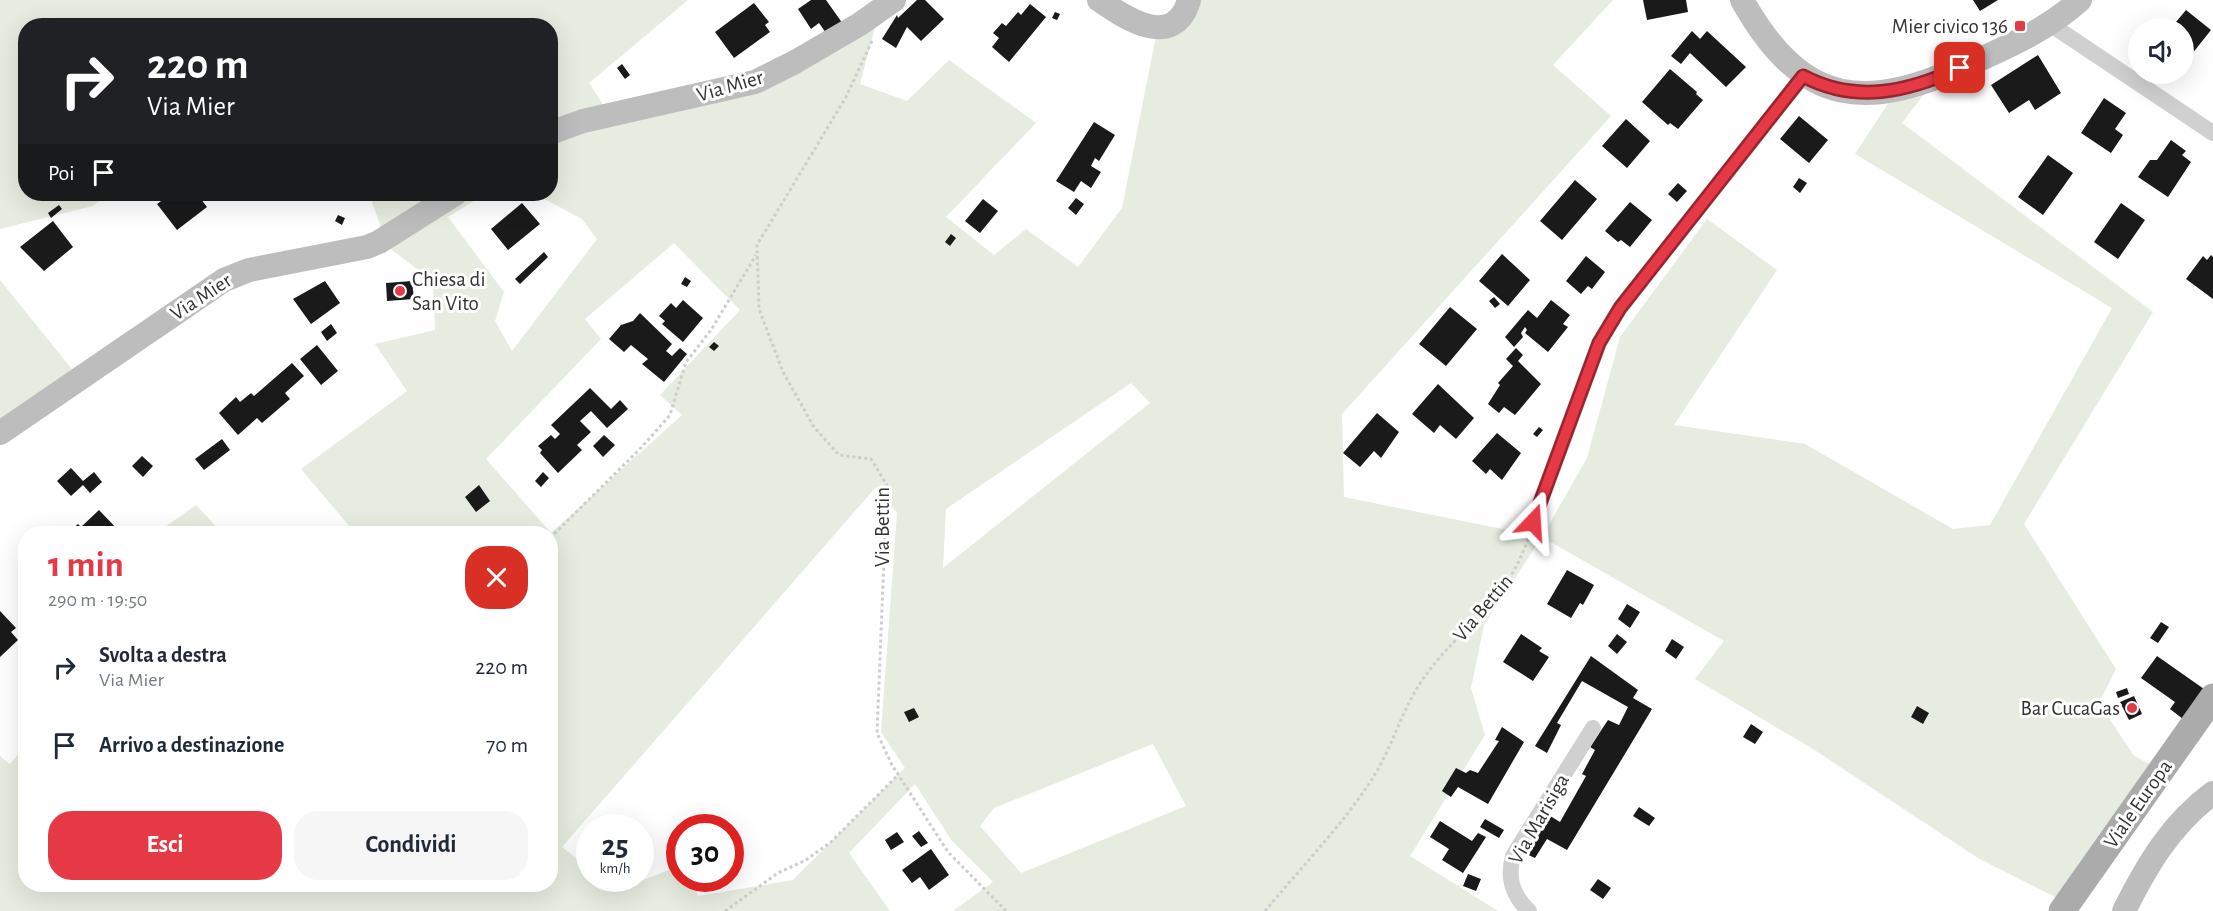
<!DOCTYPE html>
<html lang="it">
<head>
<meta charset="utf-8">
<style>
	body { margin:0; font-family:"Alegreya Sans",sans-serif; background:#f6f6f7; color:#1f2937; height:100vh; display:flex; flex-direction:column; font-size:22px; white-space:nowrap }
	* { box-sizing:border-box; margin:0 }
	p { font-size:20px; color:#747a83 }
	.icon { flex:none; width:33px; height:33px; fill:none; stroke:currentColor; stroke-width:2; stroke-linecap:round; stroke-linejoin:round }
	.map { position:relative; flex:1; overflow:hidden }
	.sheet { position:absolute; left:18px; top:526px; width:540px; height:366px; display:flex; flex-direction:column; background:#fff; border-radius:24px; box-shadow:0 6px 24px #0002 }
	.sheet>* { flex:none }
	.top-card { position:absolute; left:18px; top:18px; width:540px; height:183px; border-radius:24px; box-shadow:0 6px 24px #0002; background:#202124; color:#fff; overflow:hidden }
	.buttons { position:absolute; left:2128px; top:18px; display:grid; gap:12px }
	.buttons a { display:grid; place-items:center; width:66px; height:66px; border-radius:50%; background:#fff; box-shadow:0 6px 24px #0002; font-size:30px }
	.speed { position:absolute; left:576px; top:814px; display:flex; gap:12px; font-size:30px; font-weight:700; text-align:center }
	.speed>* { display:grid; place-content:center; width:78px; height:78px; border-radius:50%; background:#fff; box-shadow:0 6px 24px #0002; line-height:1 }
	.speed small { font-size:15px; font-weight:400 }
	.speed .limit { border:9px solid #d22; background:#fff; color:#111 }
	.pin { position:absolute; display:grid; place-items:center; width:51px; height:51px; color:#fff; margin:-26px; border-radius:12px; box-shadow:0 3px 9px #0006 }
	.me { position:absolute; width:66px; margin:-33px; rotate:20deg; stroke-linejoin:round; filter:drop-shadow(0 0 4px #0008) }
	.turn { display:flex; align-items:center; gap:21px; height:126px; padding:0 30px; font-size:27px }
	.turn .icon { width:78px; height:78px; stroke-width:2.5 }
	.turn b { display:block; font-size:42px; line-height:51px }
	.then { display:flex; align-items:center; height:57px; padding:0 30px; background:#0003; gap:12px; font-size:22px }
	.round { display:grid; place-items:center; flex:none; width:63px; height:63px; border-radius:24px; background:#f6f6f7 }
	.head { display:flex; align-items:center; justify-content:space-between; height:102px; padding:0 30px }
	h1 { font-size:36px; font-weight:700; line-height:45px; color:#e63946 }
	.primary-button { display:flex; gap:12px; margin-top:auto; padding:12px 30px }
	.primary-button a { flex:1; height:69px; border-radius:24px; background:#e63946; color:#fff; font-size:24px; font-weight:700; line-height:69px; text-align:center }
	.primary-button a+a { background:#f6f6f7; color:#1f2937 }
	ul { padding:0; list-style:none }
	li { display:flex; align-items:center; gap:18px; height:78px; padding:0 30px }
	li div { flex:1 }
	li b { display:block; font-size:22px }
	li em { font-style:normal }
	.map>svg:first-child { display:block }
	.green { fill:#e6ecdf; fill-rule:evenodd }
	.building { fill:#1a1a1a }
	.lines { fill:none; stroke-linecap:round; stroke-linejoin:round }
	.path { stroke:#cdcdcd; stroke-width:3; stroke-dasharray:3 3; stroke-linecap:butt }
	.street { stroke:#d0d0d0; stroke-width:16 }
	.secondary { stroke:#bdbdbd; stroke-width:24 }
	.primary { stroke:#ababab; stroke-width:27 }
	.route-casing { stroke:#96252e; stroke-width:15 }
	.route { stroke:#e63946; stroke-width:10 }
	.poi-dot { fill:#e63946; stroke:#fff; stroke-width:2 }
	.labels { text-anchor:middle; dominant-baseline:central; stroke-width:6; stroke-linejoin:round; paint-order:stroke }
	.poi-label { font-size:21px; fill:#333; stroke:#fff; text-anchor:end }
	.street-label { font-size:21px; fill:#333; stroke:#fff }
</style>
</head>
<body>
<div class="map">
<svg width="2213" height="911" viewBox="0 0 2213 911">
	<rect width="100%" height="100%" fill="#fff"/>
	<path class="green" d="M0,0H688L589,83L612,118L756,86L877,20L860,84L907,101L949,60L1036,123L946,217L994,255L1026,229L1078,267L1122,208L1157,31L1193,0H1613L1553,65L1611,116L1342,414L1344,497L1542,537L1587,458L1620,337L1707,219L1777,270L1674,425L1805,444L1953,529L1990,525L2112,308L1855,154L1891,99L1945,67L1902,123L2153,312L2024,524L2116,669L2099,703L2134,756L2157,768L2061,900L1978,858L1813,749L1695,679L1724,641L1542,537L1484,625L1471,688L1485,735L1410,856L1498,911H953L993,882L952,841L915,784L849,853L890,911H0V756L10,764L25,746L26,885H550V534H356L301,469L407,391L375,344L435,330L433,281L388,247L369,194H485L448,217L504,292L495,321L512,351L597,239L582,219L535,194H550V26H249L245,20L238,26H26V194H109L93,206L0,229ZM674,243L740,310L660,395L682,415L551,533L486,459L601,339L585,319ZM1131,383L1150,403L943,568L946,509ZM876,487L897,513L881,732L905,768L793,880L698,896L692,879H680L679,866L615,891L602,879H590L589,868L562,847ZM1153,744L1186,806L1021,873L980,826L994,808Z
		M0,280L83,383L0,441Z
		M196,505L223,534H155Z"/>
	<path class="building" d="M811,0H826L843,24L826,33L819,23L811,29L798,9Z
		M917,0H925L944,19L921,41L907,27L896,48L882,39L897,15L898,18Z
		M1643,0H1686L1688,12L1647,20Z
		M1973,0H1998L1980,11Z
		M754,3L769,22L765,25L770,32L734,58L715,32Z
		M1030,4L1046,17L1009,62L992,47L999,38L993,33L1002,23L1006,26L1018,12L1021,15Z
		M2186,10L2211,30L2184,64V28H2171Z
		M1055,12L1060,14L1057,20L1052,18Z
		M1692,31L1700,39L1707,31L1746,67L1726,87L1690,53L1681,64L1671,56Z
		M2038,55L2061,93L2035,110L2029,100L2009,113L1991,85Z
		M622,64L630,75L625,79L617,68Z
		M1670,69L1697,92L1696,94L1703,100L1678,129L1670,123L1668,125L1642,102Z
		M1963,72L1968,82L1954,90L1948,80Z
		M2104,98L2126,113L2115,129L2123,135L2111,153L2081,133Z
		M1799,116L1828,140L1809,163L1780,139Z
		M1626,119L1650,141L1627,168L1602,146Z
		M1094,122L1115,135L1099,161L1095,158L1091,166L1101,172L1091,188L1081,181L1074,192L1056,181Z
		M2171,140L2186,151L2182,155L2191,162L2168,197L2138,177L2150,160H2157Z
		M2048,155L2073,173L2043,215L2018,197Z
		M1799,178L1807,183L1800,193L1793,187Z
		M1575,180L1597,199L1562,240L1540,221Z
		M1678,183L1687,191L1677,202L1668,194Z
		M171,194H197L207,207L177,230L157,204Z
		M1076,198L1084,204L1076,215L1068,208Z
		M983,199L998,211L980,233L965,221Z
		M1630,202L1652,220L1630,247L1621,240L1618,242L1605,231Z
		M522,203L540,224L508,250L491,229Z
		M2121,203L2145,220L2118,259L2094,242Z
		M59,205L62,209L51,218L48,213Z
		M338,215L345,218L342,225L335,221Z
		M53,221L73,247L44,271L20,247Z
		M951,234L956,238L950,246L945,242Z
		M544,252L548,257L520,284L515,279Z
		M1502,254L1530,280L1508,306L1479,281Z
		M2211,255L2213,257V299L2186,279L2203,256L2207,260Z
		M1586,256L1605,272L1592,289L1588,286L1581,294L1566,281Z
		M685,277L691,281L687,287L681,284Z
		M325,281L340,303L311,324L293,299Z
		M412,281L414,299L387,301L386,283Z
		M1494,297L1500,304L1495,308L1489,301Z
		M683,300L703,318L683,342L662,324L665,321L659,316L671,303L676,308Z
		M1551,300L1570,315L1563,324L1568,327L1548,352L1525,333L1527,330L1525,327L1521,333L1523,337L1514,347L1505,337L1528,310L1537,318Z
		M1450,307L1477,329L1446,366L1419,344Z
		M640,313L672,344L666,351L672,356L680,348L687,354L664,382L642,364L648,359L631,345L624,352L609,339L621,325L633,321Z
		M331,324L337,333L327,341L321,332Z
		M714,342L719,346L714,351L709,347Z
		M317,345L338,371L321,385L300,359Z
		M1516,348L1523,355L1518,361L1541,384L1515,415L1504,407L1499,413L1488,404L1500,385L1498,383L1513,366L1506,359Z
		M292,363L304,376L285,393L290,399L262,423L257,418L238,435L219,413L236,397L240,402L251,393L254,396Z
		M1438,384L1474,418L1456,439L1440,425L1434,433L1412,414Z
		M590,388L611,409L620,400L628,409L607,428L591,411L580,421L591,432L577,445L582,450L558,473L540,453L542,450L538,446L551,435L555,439L560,434L551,425Z
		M1377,413L1399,432L1381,458L1374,451L1360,467L1343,453Z
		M1539,427L1543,430L1537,437L1533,434Z
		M1497,433L1521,453L1502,480L1490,469L1486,474L1472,461Z
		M604,435L615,445L603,457L593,446Z
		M222,439L230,450L204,470L195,459Z
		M142,456L153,466L143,477L132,466Z
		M71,468L83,481L94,472L102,482L90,493L83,485L71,496L57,481Z
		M543,472L549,478L541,487L535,481Z
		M479,485L490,501L476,512L465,497Z
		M99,510L122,534H67L78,524L81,527Z
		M1567,570L1594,585L1583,605L1580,603L1571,618L1547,604Z
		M1627,604L1640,612L1630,628L1618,619Z
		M0,611L16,628L11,632L18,640L0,657Z
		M2161,622L2169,627L2158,643L2150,638Z
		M1521,634L1542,648L1539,651L1549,657L1533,681L1503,662Z
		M1617,634L1627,642L1617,654L1608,646Z
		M1672,639L1684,647L1676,659L1665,651Z
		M1591,656L1638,690L1633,698L1652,709L1567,850L1547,839L1535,858L1524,853L1547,814L1560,822L1586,776L1582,774L1595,750L1590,747L1608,720L1619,725L1628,707L1582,681L1557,723L1561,725L1547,753L1535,746Z
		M2157,656L2204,689L2183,719L2170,709L2175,702L2141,678Z
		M2127,688L2129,694L2118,698L2116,692Z
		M2134,696L2142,714L2129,720L2120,702Z
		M1917,706L1929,713L1923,724L1911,717Z
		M914,708L919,717L909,722L904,712Z
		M1751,724L1763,732L1755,744L1743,737Z
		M1502,727L1524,742L1488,804L1458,787L1451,797L1442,791L1456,768L1466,773L1470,770L1478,773L1499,741L1495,740Z
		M1639,807L1655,818L1649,826L1633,816Z
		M1485,819L1504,830L1499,838L1480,827Z
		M1440,821L1472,841L1478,833L1486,837L1463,873L1442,860L1449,849L1430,837Z
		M919,831L928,843L921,847L912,836Z
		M897,832L904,842L891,850L885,840Z
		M931,849L949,875L929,890L920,877L912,883L902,870Z
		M1468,874L1481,879L1476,891L1463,886Z
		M1598,879L1611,888L1603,899L1590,890Z"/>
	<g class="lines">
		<path class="path" d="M872,41L846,97L757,245L759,309L783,372L814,427L839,455L871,459L887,485L877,733L892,765L948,852L1006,911
			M550,538L639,450L670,415L686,362L711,330L756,255
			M725,911L778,873L806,860L831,842L898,775
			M1265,911C1301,867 1344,824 1374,776C1392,747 1401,713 1419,685C1456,628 1506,607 1529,536"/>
		<path class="street" d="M2050,24L2213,133
			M1533,522L1599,343L1620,308L1803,76
			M1529,911C1512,895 1507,878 1513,856L1593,728"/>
		<path class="secondary" d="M1099,0C1125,18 1174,51 1189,0
			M1742,0C1804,110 1867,111 1974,62C2012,45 2049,28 2080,0
			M550,133L583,121L755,82L795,62L860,24L894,0
			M0,433L224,280L249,270L367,247L379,242L455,194
			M2124,911C2147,865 2171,824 2213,793"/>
		<path class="primary" d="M2062,911L2213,697"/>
	</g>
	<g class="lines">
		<g class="route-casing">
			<path id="route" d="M1533,522L1599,343L1620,308L1803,76C1856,104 1907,92 1960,68"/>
		</g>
		<use href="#route" class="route"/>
	</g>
	<g class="poi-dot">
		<rect x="2014" y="20" width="12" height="12" rx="3"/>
		<circle cx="400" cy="291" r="6"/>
		<circle cx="2132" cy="708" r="6"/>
	</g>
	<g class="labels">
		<g class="poi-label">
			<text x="2008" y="26">Mier civico 136</text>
			<text x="412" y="279" text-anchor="start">Chiesa di<tspan x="412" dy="24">San Vito</tspan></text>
			<text x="2120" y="708">Bar CucaGas</text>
		</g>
		<g class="street-label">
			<text transform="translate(730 86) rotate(-16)">Via Mier</text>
			<text transform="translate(201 297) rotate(-33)">Via Mier</text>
			<text transform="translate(882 527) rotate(-90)">Via Bettin</text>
			<text transform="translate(1483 608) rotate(-50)">Via Bettin</text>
			<text transform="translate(2138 804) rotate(-55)">Viale Europa</text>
			<text transform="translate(1539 819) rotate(-60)">Via Marisiga</text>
		</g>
	</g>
</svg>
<div class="buttons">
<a><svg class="icon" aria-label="sound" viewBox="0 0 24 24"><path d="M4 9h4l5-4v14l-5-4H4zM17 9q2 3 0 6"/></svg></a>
</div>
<div class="speed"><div>25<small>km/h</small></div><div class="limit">30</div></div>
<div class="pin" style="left:1960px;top:68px;background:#d93025"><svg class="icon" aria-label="arrive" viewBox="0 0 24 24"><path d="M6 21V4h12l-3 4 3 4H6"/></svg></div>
<svg class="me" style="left:1533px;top:522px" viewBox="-20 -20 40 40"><path d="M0-17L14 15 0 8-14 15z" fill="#e63946" stroke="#fff" stroke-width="4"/></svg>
<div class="top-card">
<div class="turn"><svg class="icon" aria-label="right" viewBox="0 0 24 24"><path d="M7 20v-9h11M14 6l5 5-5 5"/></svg><div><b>220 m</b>Via Mier</div></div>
<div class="then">Poi<svg class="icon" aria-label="arrive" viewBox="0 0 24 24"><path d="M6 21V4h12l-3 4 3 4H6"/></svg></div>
</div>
<section class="sheet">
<div class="head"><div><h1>1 min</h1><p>290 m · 19:50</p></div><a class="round" style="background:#d93025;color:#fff"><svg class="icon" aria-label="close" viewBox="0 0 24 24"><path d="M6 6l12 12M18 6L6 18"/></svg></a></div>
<ul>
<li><svg class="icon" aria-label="right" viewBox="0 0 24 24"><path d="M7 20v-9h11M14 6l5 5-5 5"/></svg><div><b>Svolta a destra</b><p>Via Mier</p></div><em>220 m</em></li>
<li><svg class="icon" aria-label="arrive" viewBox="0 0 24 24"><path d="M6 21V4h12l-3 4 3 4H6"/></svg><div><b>Arrivo a destinazione</b></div><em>70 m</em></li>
</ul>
<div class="primary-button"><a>Esci</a><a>Condividi</a></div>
</section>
</div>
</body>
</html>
